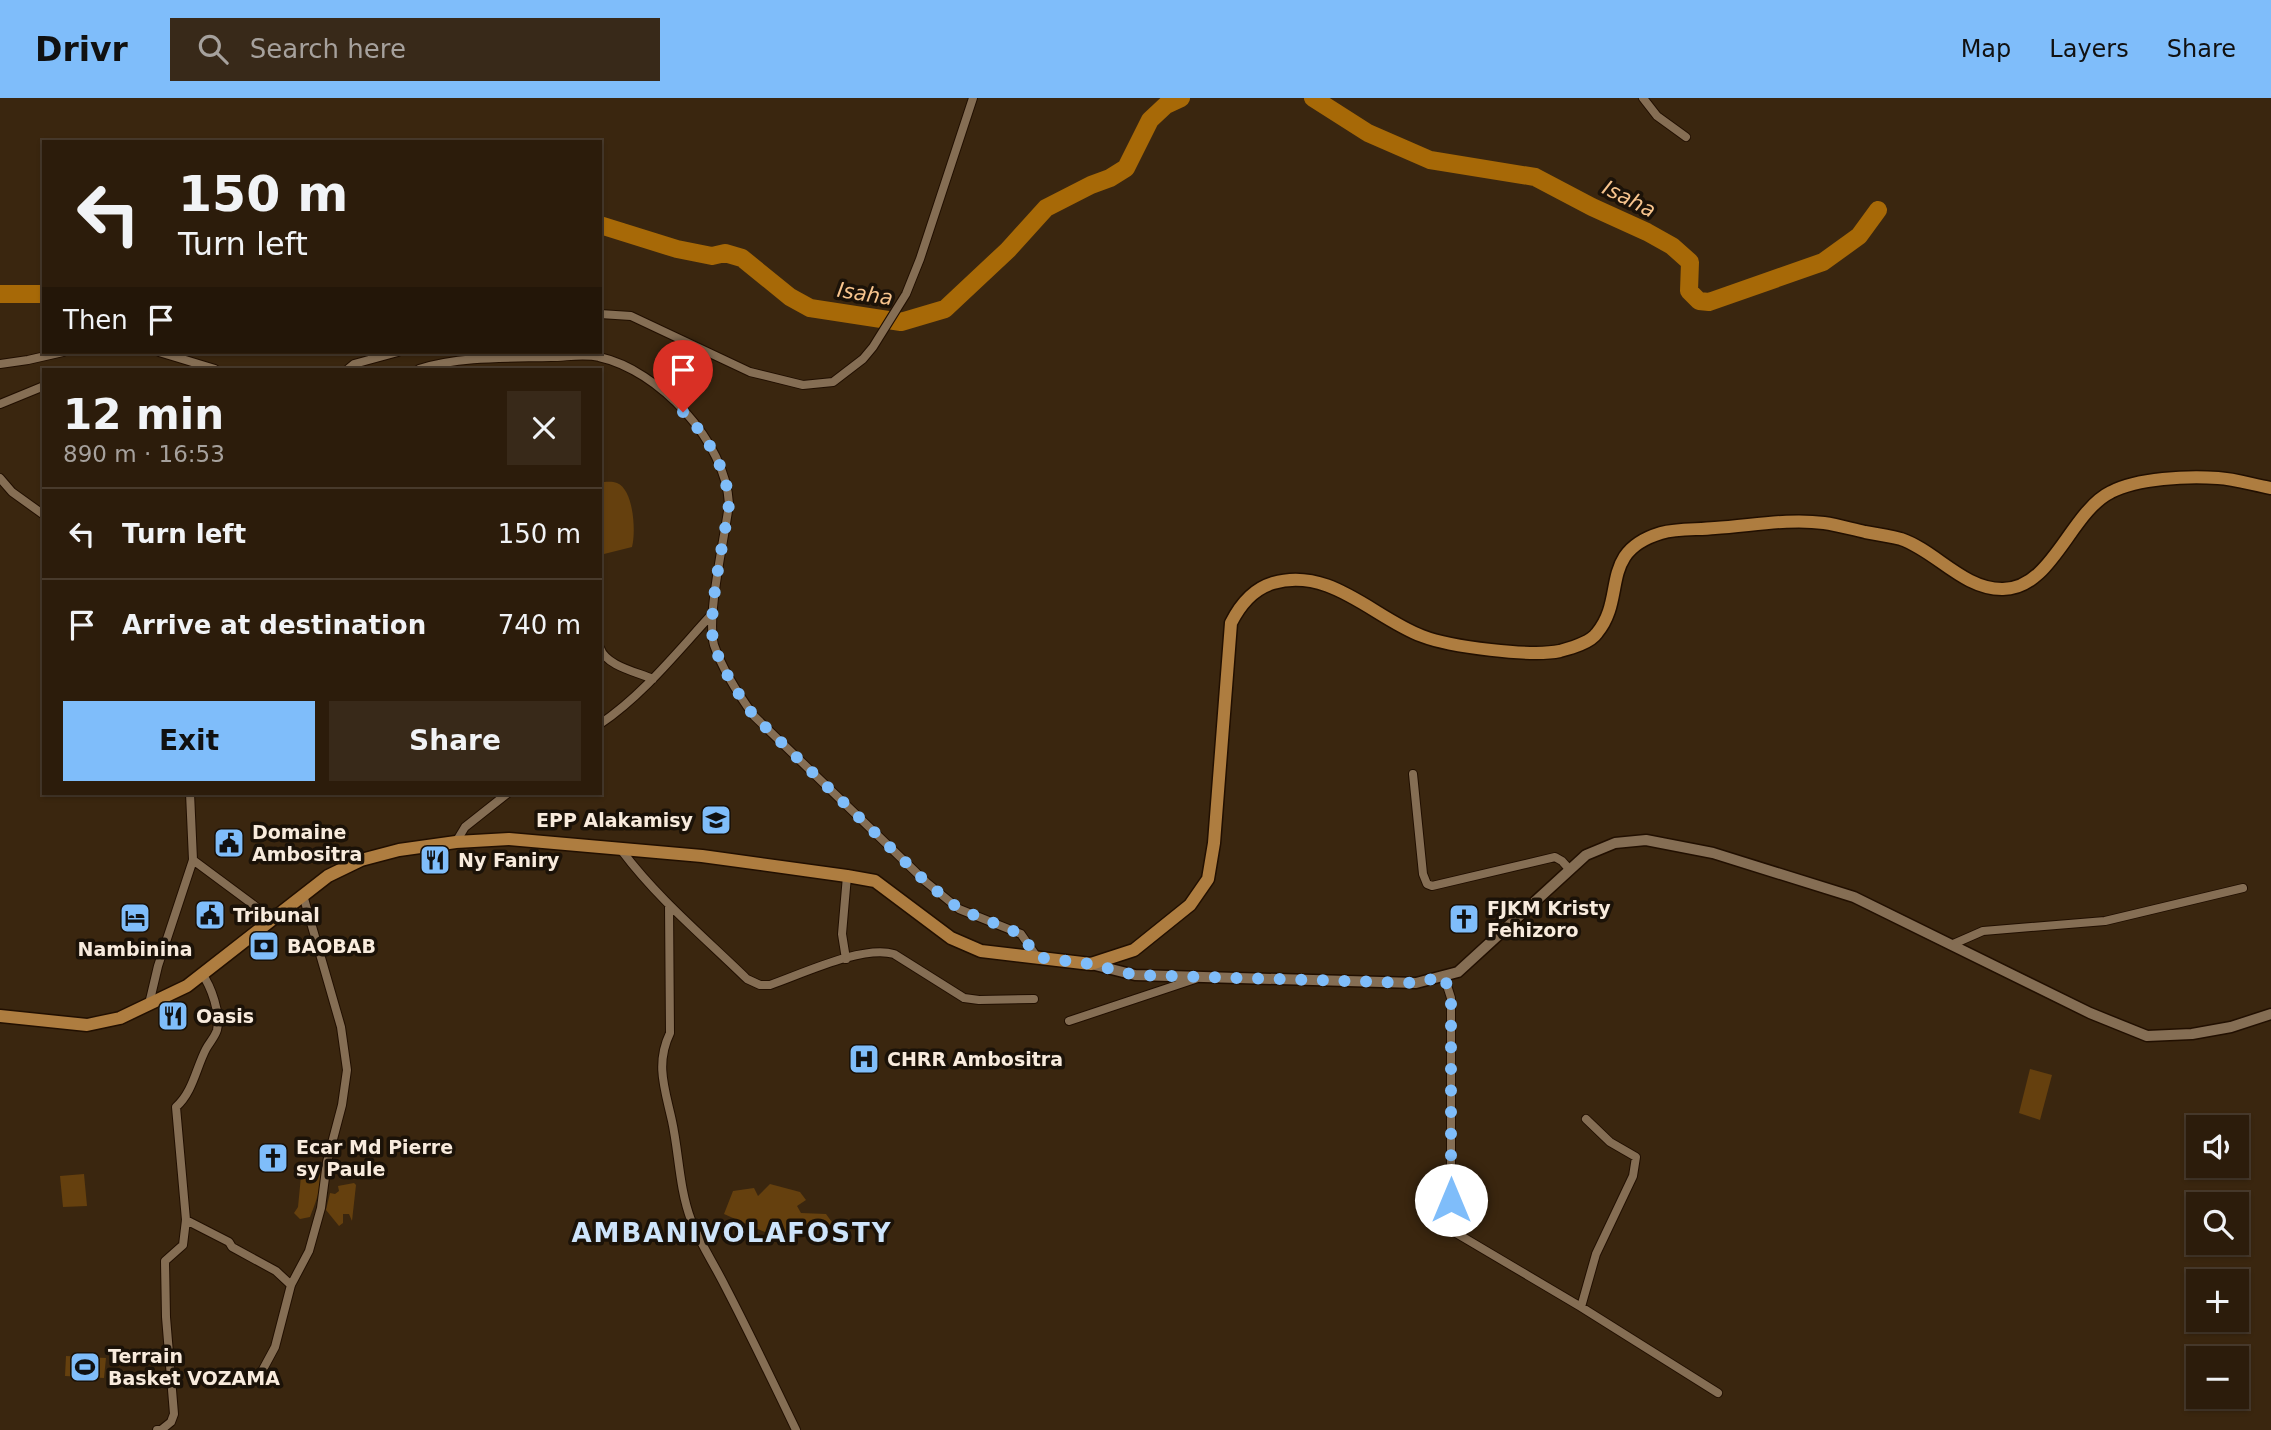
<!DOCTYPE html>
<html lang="en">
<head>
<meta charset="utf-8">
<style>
	body { margin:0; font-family:"DejaVu Sans",sans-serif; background:#382919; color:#f1f3f6; height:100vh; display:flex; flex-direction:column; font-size:26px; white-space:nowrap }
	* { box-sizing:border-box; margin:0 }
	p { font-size:23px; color:#a6a19d }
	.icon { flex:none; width:38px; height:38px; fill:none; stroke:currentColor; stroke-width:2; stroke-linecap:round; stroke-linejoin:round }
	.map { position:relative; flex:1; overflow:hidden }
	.panel { position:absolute; left:42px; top:270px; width:560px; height:427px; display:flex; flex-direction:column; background:#2c1c0b; border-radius:0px; box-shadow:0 2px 5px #0004,0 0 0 2px #483a2c }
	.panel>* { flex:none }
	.banner { position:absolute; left:42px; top:42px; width:560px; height:214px; border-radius:0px; box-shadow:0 2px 5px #0004,0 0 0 2px #483a2c; background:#2c1c0b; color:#f1f3f6; overflow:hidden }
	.tools { position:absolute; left:2186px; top:1017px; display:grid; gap:14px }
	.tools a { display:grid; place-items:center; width:63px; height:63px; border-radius:0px; background:#2c1c0b; box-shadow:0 2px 5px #0004,0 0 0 2px #483a2c; font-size:35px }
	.pin { position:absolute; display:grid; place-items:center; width:60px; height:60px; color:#fff; margin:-72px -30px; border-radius:50% 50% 50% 0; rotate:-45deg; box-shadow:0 0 7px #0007 }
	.pin .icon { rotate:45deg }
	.me { position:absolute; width:77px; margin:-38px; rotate:0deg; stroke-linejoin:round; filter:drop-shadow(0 0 5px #0008) }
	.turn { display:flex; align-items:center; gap:24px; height:147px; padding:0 21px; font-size:32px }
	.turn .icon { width:91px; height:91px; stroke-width:2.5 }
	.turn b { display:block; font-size:49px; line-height:60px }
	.then { display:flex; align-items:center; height:66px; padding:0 21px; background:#0003; gap:14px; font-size:26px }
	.round { display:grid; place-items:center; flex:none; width:74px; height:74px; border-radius:0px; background:#382919 }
	.summary { display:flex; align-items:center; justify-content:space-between; height:119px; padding:0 21px }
	h1 { font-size:42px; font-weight:600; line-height:52px }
	.action { display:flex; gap:14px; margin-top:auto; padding:14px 21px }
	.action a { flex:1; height:80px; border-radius:0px; background:#7fbdfa; color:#111; font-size:28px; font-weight:600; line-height:80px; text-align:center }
	.action a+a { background:#382919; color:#f1f3f6 }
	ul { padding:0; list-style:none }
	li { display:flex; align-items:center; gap:21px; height:91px; padding:0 21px; border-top:2px solid #483a2c }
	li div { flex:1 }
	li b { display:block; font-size:26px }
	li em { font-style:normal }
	header { display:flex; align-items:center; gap:42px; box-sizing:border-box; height:98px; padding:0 35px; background:#7fbdfa; color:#111 }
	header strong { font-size:33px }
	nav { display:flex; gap:38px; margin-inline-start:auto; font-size:24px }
	.search { width:490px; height:63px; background:#382919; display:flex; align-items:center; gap:18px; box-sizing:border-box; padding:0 24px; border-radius:0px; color:#a6a19d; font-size:26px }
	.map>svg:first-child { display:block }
	.green { fill:#65400e }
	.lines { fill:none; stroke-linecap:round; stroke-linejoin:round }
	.river { stroke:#a76907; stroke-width:18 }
	.minor-casing { stroke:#210f00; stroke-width:10 }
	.tertiary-casing { stroke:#210f00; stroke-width:13 }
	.primary-casing { stroke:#210f00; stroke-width:15 }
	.minor { stroke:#856e54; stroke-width:8 }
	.tertiary { stroke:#856e54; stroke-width:10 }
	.primary { stroke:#ae7d40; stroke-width:12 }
	.route { stroke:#7fbdfa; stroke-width:12; stroke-dasharray:0 21.6 }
	.labels { text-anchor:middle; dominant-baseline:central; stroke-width:7; stroke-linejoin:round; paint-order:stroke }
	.poi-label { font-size:19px; font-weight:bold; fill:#f8ebdd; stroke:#1b1208; text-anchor:start }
	.water-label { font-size:21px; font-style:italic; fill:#f8c58e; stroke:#1b1208 }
	.district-label { font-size:26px; font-weight:bold; letter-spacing:2px; fill:#cde4fb; stroke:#1b1208 }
</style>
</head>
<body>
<header>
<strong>Drivr</strong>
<div class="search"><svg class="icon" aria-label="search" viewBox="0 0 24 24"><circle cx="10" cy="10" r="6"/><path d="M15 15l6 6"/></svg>Search here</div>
<nav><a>Map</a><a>Layers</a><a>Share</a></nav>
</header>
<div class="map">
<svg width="2271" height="1332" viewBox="0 0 2271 1332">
	<rect width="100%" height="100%" fill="#3a260f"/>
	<path class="green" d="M600,384C605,384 613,383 617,385C634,392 636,434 632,449L600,457Z
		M2030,971L2052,977L2040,1022L2019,1015Z
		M304,1065L317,1066C326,1081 316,1103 310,1119L300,1121L294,1115L298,1109L302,1068Z
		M84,1076L87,1108L63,1109L60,1078Z
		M354,1085L356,1087L352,1123L349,1116H343V1125L339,1128L326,1112L330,1095L335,1096L339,1093L338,1088Z
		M770,1086L800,1094L806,1102L797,1108L801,1115L826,1116L834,1127L819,1130H794L792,1141L783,1142L724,1116L733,1093L754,1090L758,1098Z
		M66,1258L106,1260L104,1280L65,1278Z"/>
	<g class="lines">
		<path class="river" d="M1313,0L1368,35L1430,62L1535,79L1592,109L1647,134L1672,148L1690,164L1689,193L1699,203L1709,204L1823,164L1859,138L1878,112
			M600,127L677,151L712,158L725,155L742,160L790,199L810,210L901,224L945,211L1008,152L1046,110L1091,87L1110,80L1126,70L1150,22L1166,7L1181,0
			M0,196H44"/>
		<g class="minor-casing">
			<path id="minor" d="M1643,0L1657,18L1686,39
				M600,216L631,218L750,274L803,287L833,284L863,261L873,249L906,196L920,161L973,0
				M159,254L215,271
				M0,266L28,262L63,254
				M348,271L354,266L398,254
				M419,271C461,258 507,260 551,259C566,259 584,255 599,259C659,272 726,344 729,406C725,439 706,518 714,547C723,573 738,596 754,618L926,784L959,811L1021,836L1037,859
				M0,306L44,288
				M0,380L12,394L44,417
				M600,550C606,568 637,574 653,581
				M600,626C643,597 677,554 712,516
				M1413,676L1423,776L1427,786L1432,788L1555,759L1562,763L1570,772
				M456,744L465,729L508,695
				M622,753C658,801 704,839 747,881L760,887H770C802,876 862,847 894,856L964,900L979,902L1034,901
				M193,762L271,820
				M669,807L670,935C655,966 665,991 672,1023C679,1055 679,1090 691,1122C700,1145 714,1166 725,1188C750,1236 773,1284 796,1332
				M1951,847L1983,833L2105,823L2243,790
				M846,861L842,836L847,778
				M1444,878L1451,900V1120L1456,1135L1581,1209L1718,1295
				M149,906L158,868L193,762L190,695
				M1069,923L1195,881
				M186,1122L229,1144L232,1149L276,1173L291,1187
				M1581,1209L1596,1156L1633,1078L1636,1059L1610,1044L1586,1021
				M249,1282L261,1275L275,1249L291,1187L309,1153L321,1110L327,1064L342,1007L347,972L341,929L303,797
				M157,1332H161L171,1324L174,1316L166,1219L165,1163L183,1147L186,1122L176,1009C193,994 196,970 206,951C209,945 215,939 217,932C221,916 211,888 202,876"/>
		</g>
		<g class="tertiary-casing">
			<path id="tertiary" d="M1091,866L1135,877L1416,885L1458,874L1586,757L1615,745L1646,742L1713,755L1854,799L2090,915L2147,938L2192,936L2231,929L2271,916"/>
		</g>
		<g class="primary-casing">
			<path id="primary" d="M0,918L87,927L120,920L187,888L328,778L361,762L399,752L456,744L509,741L702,758L847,778L875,783L951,840L981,853L1091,866L1134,852L1190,807L1208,781L1214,745L1231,525C1240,507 1253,491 1273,485C1330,468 1374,520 1422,538C1450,549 1531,559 1560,553C1571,550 1590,545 1597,535C1627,499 1598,454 1661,435C1678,430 1698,432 1715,430C1750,428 1789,420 1824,425C1838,427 1851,431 1865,434C1877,436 1889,438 1901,441C1936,453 1963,491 2002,491C2052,492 2070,414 2111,394C2138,380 2187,378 2218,380C2235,381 2254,387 2271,390"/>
		</g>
		<use href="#minor" class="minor"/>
		<use href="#tertiary" class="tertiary"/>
		<use href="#primary" class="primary"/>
	</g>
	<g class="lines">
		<path class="route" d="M683,314C708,339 727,371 729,406C725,439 706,518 714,547C723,573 738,596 754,618L926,784L959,811L1021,836L1037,859L1091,866L1135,877L1416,885L1444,878L1451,900V1102"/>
	</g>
	<defs>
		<g id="school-square" transform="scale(1.575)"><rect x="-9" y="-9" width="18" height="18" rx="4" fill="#7fbdfa" stroke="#1b1208"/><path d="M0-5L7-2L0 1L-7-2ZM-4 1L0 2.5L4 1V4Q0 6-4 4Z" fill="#111"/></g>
		<g id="civic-square" transform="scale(1.575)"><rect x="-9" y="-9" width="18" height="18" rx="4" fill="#7fbdfa" stroke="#1b1208"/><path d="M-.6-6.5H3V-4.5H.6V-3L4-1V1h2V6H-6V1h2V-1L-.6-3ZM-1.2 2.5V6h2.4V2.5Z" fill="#111"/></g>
		<g id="restaurant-square" transform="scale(1.575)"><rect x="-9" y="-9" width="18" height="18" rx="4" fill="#7fbdfa" stroke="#1b1208"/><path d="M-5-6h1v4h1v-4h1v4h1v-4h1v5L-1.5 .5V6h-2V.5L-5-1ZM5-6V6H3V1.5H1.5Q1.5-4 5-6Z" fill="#111"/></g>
		<g id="hotel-square" transform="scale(1.575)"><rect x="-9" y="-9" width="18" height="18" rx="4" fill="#7fbdfa" stroke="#1b1208"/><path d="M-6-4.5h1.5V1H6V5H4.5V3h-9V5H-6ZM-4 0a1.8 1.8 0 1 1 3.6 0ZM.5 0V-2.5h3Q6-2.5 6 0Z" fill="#111"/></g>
		<g id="church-square" transform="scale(1.575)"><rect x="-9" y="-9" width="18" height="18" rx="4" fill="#7fbdfa" stroke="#1b1208"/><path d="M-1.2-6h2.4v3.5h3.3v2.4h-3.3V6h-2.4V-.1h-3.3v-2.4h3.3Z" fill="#111"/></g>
		<g id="bank-square" transform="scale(1.575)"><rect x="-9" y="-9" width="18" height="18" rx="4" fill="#7fbdfa" stroke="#1b1208"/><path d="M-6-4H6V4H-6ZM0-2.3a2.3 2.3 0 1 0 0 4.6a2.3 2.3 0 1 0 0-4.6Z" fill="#111"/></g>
		<g id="hospital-square" transform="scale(1.575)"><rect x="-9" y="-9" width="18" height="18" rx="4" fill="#7fbdfa" stroke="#1b1208"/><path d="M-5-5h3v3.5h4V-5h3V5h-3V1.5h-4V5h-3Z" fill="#111"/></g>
		<g id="stadium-square" transform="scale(1.575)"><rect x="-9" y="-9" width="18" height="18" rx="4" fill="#7fbdfa" stroke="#1b1208"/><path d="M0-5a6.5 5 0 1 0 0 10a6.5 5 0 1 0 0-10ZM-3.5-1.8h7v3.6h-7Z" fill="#111"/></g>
	</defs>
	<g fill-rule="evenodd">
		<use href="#school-square" x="716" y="722"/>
		<use href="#civic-square" x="229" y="745"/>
		<use href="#restaurant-square" x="435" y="762"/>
		<use href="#civic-square" x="210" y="817"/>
		<use href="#hotel-square" x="135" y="820"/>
		<use href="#church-square" x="1464" y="821"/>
		<use href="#bank-square" x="264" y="848"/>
		<use href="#restaurant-square" x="173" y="918"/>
		<use href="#hospital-square" x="864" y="961"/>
		<use href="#church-square" x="273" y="1060"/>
		<use href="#stadium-square" x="85" y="1269"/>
	</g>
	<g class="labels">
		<g class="poi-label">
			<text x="693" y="722" text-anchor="end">EPP Alakamisy</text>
			<text x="252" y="734">Domaine<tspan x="252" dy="22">Ambositra</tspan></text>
			<text x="458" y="762">Ny Faniry</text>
			<text x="1487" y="810">FJKM Kristy<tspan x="1487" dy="22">Fehizoro</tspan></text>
			<text x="233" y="817">Tribunal</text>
			<text x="287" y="848">BAOBAB</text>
			<text x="135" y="851" text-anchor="middle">Nambinina</text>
			<text x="196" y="918">Oasis</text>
			<text x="887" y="961">CHRR Ambositra</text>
			<text x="296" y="1049">Ecar Md Pierre<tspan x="296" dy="22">sy Paule</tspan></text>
			<text x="108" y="1258">Terrain<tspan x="108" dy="22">Basket VOZAMA</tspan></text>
		</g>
		<g class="water-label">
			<text transform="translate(1629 101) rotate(27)">Isaha</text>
			<text transform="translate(865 196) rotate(9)">Isaha</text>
		</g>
		<g class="district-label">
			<text x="732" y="1135">AMBANIVOLAFOSTY</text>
		</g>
	</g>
</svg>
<div class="tools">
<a><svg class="icon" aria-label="sound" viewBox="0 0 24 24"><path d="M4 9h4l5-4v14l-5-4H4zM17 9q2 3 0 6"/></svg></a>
<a><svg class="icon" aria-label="search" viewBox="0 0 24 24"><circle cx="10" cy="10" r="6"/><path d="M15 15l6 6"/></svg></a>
<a>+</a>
<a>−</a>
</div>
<div class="pin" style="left:683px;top:314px;background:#d93025"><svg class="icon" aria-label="arrive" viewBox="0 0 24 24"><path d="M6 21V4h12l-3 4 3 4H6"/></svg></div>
<svg class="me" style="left:1451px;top:1102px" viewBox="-20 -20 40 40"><circle r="19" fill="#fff"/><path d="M0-13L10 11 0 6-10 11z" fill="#7fbdfa"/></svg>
<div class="banner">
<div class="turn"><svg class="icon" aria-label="left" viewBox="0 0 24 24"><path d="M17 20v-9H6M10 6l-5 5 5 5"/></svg><div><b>150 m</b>Turn left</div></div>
<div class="then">Then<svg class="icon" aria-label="arrive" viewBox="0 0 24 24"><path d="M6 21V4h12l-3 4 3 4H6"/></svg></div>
</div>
<section class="panel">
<div class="summary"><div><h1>12 min</h1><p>890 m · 16:53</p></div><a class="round"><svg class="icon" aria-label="close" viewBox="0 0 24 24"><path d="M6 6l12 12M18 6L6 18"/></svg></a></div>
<ul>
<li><svg class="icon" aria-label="left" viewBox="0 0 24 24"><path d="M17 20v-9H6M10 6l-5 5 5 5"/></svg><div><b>Turn left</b></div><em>150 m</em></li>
<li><svg class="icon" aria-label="arrive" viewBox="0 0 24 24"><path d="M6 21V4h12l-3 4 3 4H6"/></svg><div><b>Arrive at destination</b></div><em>740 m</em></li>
</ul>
<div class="action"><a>Exit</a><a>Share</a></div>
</section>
</div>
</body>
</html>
